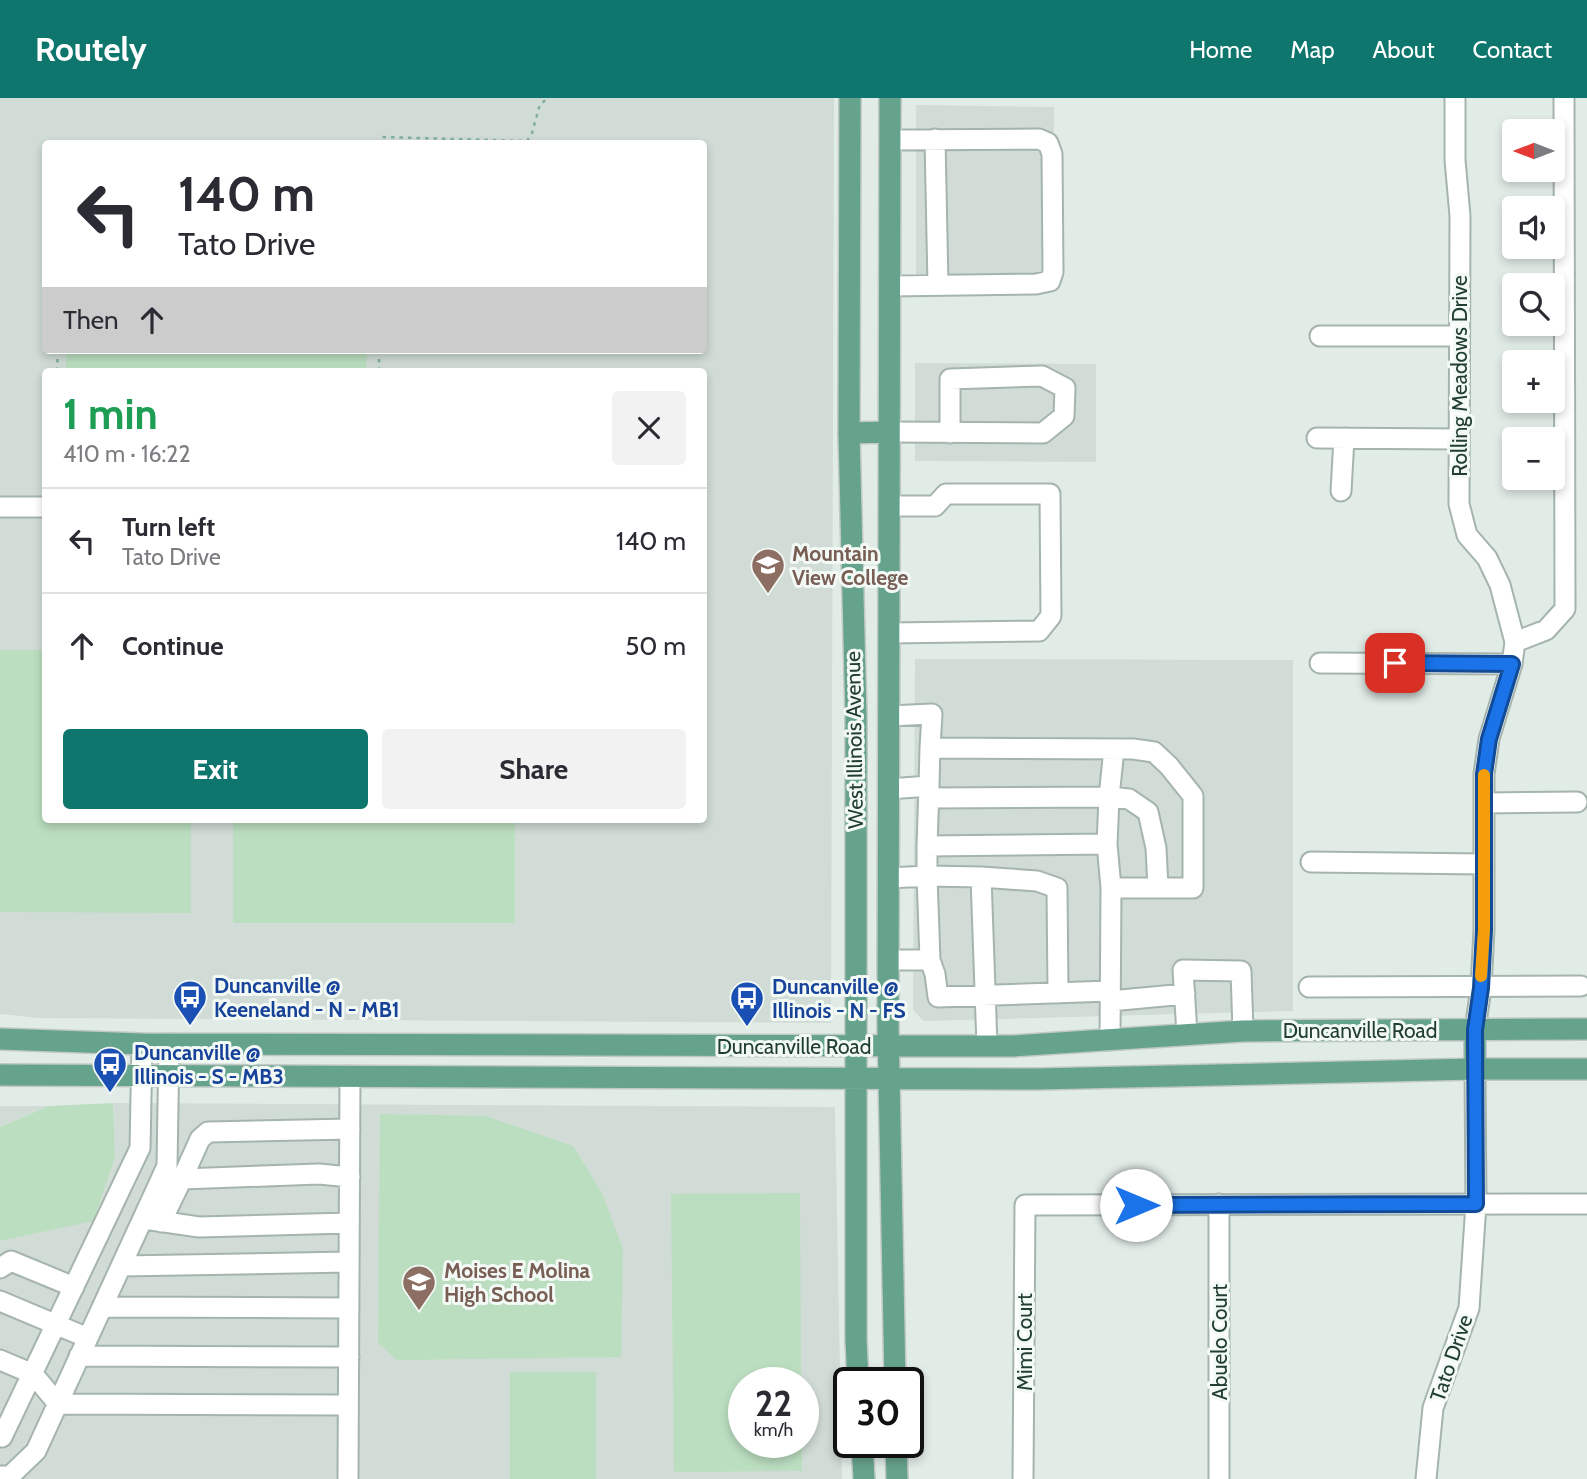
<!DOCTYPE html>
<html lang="en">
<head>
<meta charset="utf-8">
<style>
	body { margin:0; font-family:Cabin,sans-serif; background:#f2f2f3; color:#2b2b33; height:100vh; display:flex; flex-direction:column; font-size:26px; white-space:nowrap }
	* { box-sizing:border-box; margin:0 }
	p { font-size:23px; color:#7c7c81 }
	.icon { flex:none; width:38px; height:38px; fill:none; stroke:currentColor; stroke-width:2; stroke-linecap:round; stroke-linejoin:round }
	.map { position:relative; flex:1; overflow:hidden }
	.panel { position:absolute; left:42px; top:270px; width:665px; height:455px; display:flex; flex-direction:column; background:#fff; border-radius:7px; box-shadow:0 4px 10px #0003 }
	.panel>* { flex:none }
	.guide { position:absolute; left:42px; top:42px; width:665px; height:214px; border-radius:7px; box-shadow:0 4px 10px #0003; background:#fff; color:#2b2b33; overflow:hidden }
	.needle { width:46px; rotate:270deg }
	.fabs { position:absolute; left:1502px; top:21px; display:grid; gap:14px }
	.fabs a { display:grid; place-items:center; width:63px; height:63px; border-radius:7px; background:#fff; box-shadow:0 4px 10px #0003; font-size:35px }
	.speed { position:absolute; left:728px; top:1269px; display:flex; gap:14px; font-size:35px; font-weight:700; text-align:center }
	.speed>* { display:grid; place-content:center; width:91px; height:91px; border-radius:50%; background:#fff; box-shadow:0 4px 10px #0003; line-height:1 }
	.speed small { font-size:18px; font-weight:400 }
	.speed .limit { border:4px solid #111; border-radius:10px; background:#fff; color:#111 }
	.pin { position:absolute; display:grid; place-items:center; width:60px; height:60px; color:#fff; margin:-30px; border-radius:14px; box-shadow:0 4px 10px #0006 }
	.me { position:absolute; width:77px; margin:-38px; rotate:90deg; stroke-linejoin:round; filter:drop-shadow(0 0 5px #0008) }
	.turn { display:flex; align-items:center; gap:24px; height:147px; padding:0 21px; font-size:32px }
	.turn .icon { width:91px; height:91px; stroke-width:2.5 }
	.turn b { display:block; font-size:49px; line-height:60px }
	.then { display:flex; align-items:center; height:66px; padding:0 21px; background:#0003; gap:14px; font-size:26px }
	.round { display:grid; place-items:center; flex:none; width:74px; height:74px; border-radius:7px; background:#f2f2f3 }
	.overview { display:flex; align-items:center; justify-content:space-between; height:119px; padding:0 21px }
	h1 { font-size:42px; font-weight:800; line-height:52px; color:#1e9e55 }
	.primary-button { display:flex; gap:14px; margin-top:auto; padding:14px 21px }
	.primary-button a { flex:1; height:80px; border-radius:7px; background:#0f766e; color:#fff; font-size:28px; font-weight:800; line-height:80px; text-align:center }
	.primary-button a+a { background:#f2f2f3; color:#2b2b33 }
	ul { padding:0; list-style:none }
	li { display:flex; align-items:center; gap:21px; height:105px; padding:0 21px; border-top:2px solid #e1e1e2 }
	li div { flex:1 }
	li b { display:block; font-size:26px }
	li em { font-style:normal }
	header { display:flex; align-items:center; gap:42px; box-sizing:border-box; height:98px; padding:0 35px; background:#0f766e; color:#fff }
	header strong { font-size:33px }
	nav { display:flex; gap:38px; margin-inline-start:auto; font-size:24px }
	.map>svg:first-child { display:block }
	.built { fill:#d0dcd5; fill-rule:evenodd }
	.green { fill:#bbdec0 }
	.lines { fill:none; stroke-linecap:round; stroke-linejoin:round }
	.minor-casing { stroke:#a5b4ad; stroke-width:23 }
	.major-casing { stroke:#c1c9c6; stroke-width:24 }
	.path { stroke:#82b09d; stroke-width:2.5; stroke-dasharray:3.5 5; stroke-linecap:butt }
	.minor { stroke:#fff; stroke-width:19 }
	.major { stroke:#66a38c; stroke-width:21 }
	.route-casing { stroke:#114b97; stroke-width:18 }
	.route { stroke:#1a73e8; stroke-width:12 }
	.slow { stroke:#f59e0b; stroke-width:12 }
	.labels { text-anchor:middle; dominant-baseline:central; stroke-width:6; stroke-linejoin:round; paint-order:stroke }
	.street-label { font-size:21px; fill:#223e33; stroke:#f3f9f5 }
	.education-label { font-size:21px; font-weight:bold; fill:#785e54; stroke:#f3f9f5; text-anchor:start }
	.transit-label { font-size:21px; font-weight:bold; fill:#164399; stroke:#f3f9f5; text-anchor:start }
</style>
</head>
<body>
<header>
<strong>Routely</strong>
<nav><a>Home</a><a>Map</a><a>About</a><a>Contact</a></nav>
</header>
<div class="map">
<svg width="1587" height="1381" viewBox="0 0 1587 1381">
	<rect width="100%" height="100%" fill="#e2ece7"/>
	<path class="built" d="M0,0H834L831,925L40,920L0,916ZM46,46H704V252H46ZM46,273H704V721H46Z
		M916,7L1054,9L1053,189H916Z
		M915,265L1096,266V364L915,363Z
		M915,561L1293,562V913L924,923L913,912Z
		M113,1005L835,1009L842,1381H0V1143L93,1122L115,1060ZM744,1284H803V1344H744Z
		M0,1008H49L0,1029Z"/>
	<path class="green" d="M66,252H367L366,273H66Z
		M0,552H45L46,721H191V815L0,814Z
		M233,721H515V825H233Z
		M113,1005L115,1060L93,1123L0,1143V1029L49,1008Z
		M380,1016L485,1018L573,1048L602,1095L623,1151L621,1259L397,1262L378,1245Z
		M800,1095L801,1284H744V1344H802V1373L674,1374L671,1096Z
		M510,1274H596V1381H510Z"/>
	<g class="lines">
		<g class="minor-casing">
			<path id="minor" d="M1455,0V62L1460,118L1459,406L1467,437L1487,460L1500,487L1515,544L1512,566L1489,641L1484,676V832L1481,890L1475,932
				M935,41L938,187
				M890,188L1036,186L1050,183L1053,174L1052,56L1048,45L1039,41L890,42
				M1320,238H1459
				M889,334L1043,335L1064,318L1065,290L1042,278L950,281V335
				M1317,340L1459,341
				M1341,393L1344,340
				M0,409H46
				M889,535L1039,533L1051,518L1050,396H946L935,408H890
				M1515,544L1546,532L1565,511L1564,0
				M1320,565L1512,566
				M889,618L932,616L930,650L1133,651L1154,654L1169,668L1193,698V790H1111L1107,746L927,748L929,688L889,691
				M929,688L930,650
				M929,700L1109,699L1129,701L1148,714L1156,750L1158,790
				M1484,705L1577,704
				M1107,747L1109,699L1114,651
				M927,748V778L981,779L987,948
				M1311,764L1484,766
				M981,779L1037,783L1057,790L1058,895
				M889,780L927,778L930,862
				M888,862H930L935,876L938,899L1110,893
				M1309,889L1581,888
				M1110,903L1185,896
				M1187,936L1183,872L1241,873L1243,933
				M1110,942L1111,790
				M182,1081L200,1041L208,1034L350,1031
				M1219,1106V1381
				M151,1122L199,1129L349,1125
				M161,1124L182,1081L319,1076L350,1079
				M121,1168L349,1164
				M0,1170L11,1163L74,1189
				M0,1203L88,1240
				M102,1209L349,1210
				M79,1258L349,1259
				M0,1262L33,1276L58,1306L348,1307
				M0,1338L2,1339L140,1050L142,946
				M0,1378H10L36,1353L167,1068L169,946
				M348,1381L350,978
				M1023,1381L1025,1107L1587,1106
				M1426,1381L1433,1310L1469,1210L1476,1106L1475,971"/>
		</g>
		<g class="major-casing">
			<path id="major" d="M850,0L849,335L856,619V1242L858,1284
				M890,0L888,928L895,1284
				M849,335L889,334
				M0,941L142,946L1013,948L1243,933L1587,931
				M1475,971V932
				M0,977L1037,981L1475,971H1587
				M862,1344L864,1381
				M896,1344L897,1381"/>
		</g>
		<path class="path" d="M381,46V39L527,43L532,35L540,6L549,0
			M57,273L58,252
			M379,273V252"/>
		<use href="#minor" class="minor"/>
		<use href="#major" class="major"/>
	</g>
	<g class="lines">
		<g class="route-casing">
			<path id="route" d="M1136,1107L1476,1106L1475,932L1481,890L1484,832V676L1489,641L1512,566L1395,565"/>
		</g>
		<use href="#route" class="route"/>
		<path class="slow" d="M1481,878L1484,832V677"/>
	</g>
	<defs>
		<g id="university-pin" transform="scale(1.75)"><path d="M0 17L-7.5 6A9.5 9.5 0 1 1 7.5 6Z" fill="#8d6e63" stroke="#f3f9f5"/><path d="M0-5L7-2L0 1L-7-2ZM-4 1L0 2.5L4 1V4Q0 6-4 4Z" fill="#fff"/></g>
		<g id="bus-pin" transform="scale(1.75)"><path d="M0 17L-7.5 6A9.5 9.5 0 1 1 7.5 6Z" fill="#1a4fb4" stroke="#f3f9f5"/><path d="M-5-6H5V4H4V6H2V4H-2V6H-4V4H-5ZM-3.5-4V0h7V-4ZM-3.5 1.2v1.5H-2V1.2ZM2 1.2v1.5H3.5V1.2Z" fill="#fff"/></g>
		<g id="school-pin" transform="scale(1.75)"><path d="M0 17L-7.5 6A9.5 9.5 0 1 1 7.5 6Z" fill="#8d6e63" stroke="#f3f9f5"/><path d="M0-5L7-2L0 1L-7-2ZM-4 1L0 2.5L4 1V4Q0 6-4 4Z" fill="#fff"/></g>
	</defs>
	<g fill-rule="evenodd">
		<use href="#university-pin" x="768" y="467"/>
		<use href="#bus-pin" x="190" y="899"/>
		<use href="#bus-pin" x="747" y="900"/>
		<use href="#bus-pin" x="110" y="966"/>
		<use href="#school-pin" x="419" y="1184"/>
	</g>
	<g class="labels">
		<g class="street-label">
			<text transform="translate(1459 278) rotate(-90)">Rolling Meadows Drive</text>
			<text transform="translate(854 642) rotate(-91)">West Illinois Avenue</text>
			<text x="1360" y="932">Duncanville Road</text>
			<text x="794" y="948">Duncanville Road</text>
			<text transform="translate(1024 1244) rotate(-90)">Mimi Court</text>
			<text transform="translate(1219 1244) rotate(-90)">Abuelo Court</text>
			<text transform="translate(1451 1260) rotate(-71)">Tato Drive</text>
		</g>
		<g class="education-label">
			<text x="792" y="455">Mountain<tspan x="792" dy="24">View College</tspan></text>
			<text x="444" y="1172">Moises E Molina<tspan x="444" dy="24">High School</tspan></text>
		</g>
		<g class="transit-label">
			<text x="214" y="887">Duncanville @<tspan x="214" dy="24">Keeneland - N - MB1</tspan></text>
			<text x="772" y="888">Duncanville @<tspan x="772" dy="24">Illinois - N - FS</tspan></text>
			<text x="134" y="954">Duncanville @<tspan x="134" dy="24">Illinois - S - MB3</tspan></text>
		</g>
	</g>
</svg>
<div class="fabs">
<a><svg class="needle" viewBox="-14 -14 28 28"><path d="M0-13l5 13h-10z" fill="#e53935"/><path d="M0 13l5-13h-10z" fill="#7c7c81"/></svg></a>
<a><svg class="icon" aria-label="sound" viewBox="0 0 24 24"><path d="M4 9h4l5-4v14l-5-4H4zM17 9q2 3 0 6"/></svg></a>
<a><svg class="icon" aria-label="search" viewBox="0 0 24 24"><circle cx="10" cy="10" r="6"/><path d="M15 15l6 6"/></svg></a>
<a>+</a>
<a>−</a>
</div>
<div class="speed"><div>22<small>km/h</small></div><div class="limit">30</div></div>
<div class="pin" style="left:1395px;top:565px;background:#d93025"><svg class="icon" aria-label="arrive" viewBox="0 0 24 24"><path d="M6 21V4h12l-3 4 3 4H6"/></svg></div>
<svg class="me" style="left:1136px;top:1107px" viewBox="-20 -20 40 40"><circle r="19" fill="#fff"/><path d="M0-13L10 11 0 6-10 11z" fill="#1a73e8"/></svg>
<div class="guide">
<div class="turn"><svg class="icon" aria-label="left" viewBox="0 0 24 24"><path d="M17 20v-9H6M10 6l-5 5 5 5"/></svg><div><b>140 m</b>Tato Drive</div></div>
<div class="then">Then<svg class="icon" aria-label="ahead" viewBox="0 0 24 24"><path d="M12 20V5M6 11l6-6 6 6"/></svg></div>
</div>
<section class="panel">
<div class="overview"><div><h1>1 min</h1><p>410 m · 16:22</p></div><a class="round"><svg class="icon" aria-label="close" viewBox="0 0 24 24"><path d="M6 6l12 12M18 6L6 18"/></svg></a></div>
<ul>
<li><svg class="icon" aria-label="left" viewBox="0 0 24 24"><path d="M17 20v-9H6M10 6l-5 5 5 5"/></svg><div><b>Turn left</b><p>Tato Drive</p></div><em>140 m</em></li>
<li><svg class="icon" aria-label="ahead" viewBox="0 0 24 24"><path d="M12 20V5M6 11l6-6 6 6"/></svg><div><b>Continue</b></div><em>50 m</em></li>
</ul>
<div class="primary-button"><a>Exit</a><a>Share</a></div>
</section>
</div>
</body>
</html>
